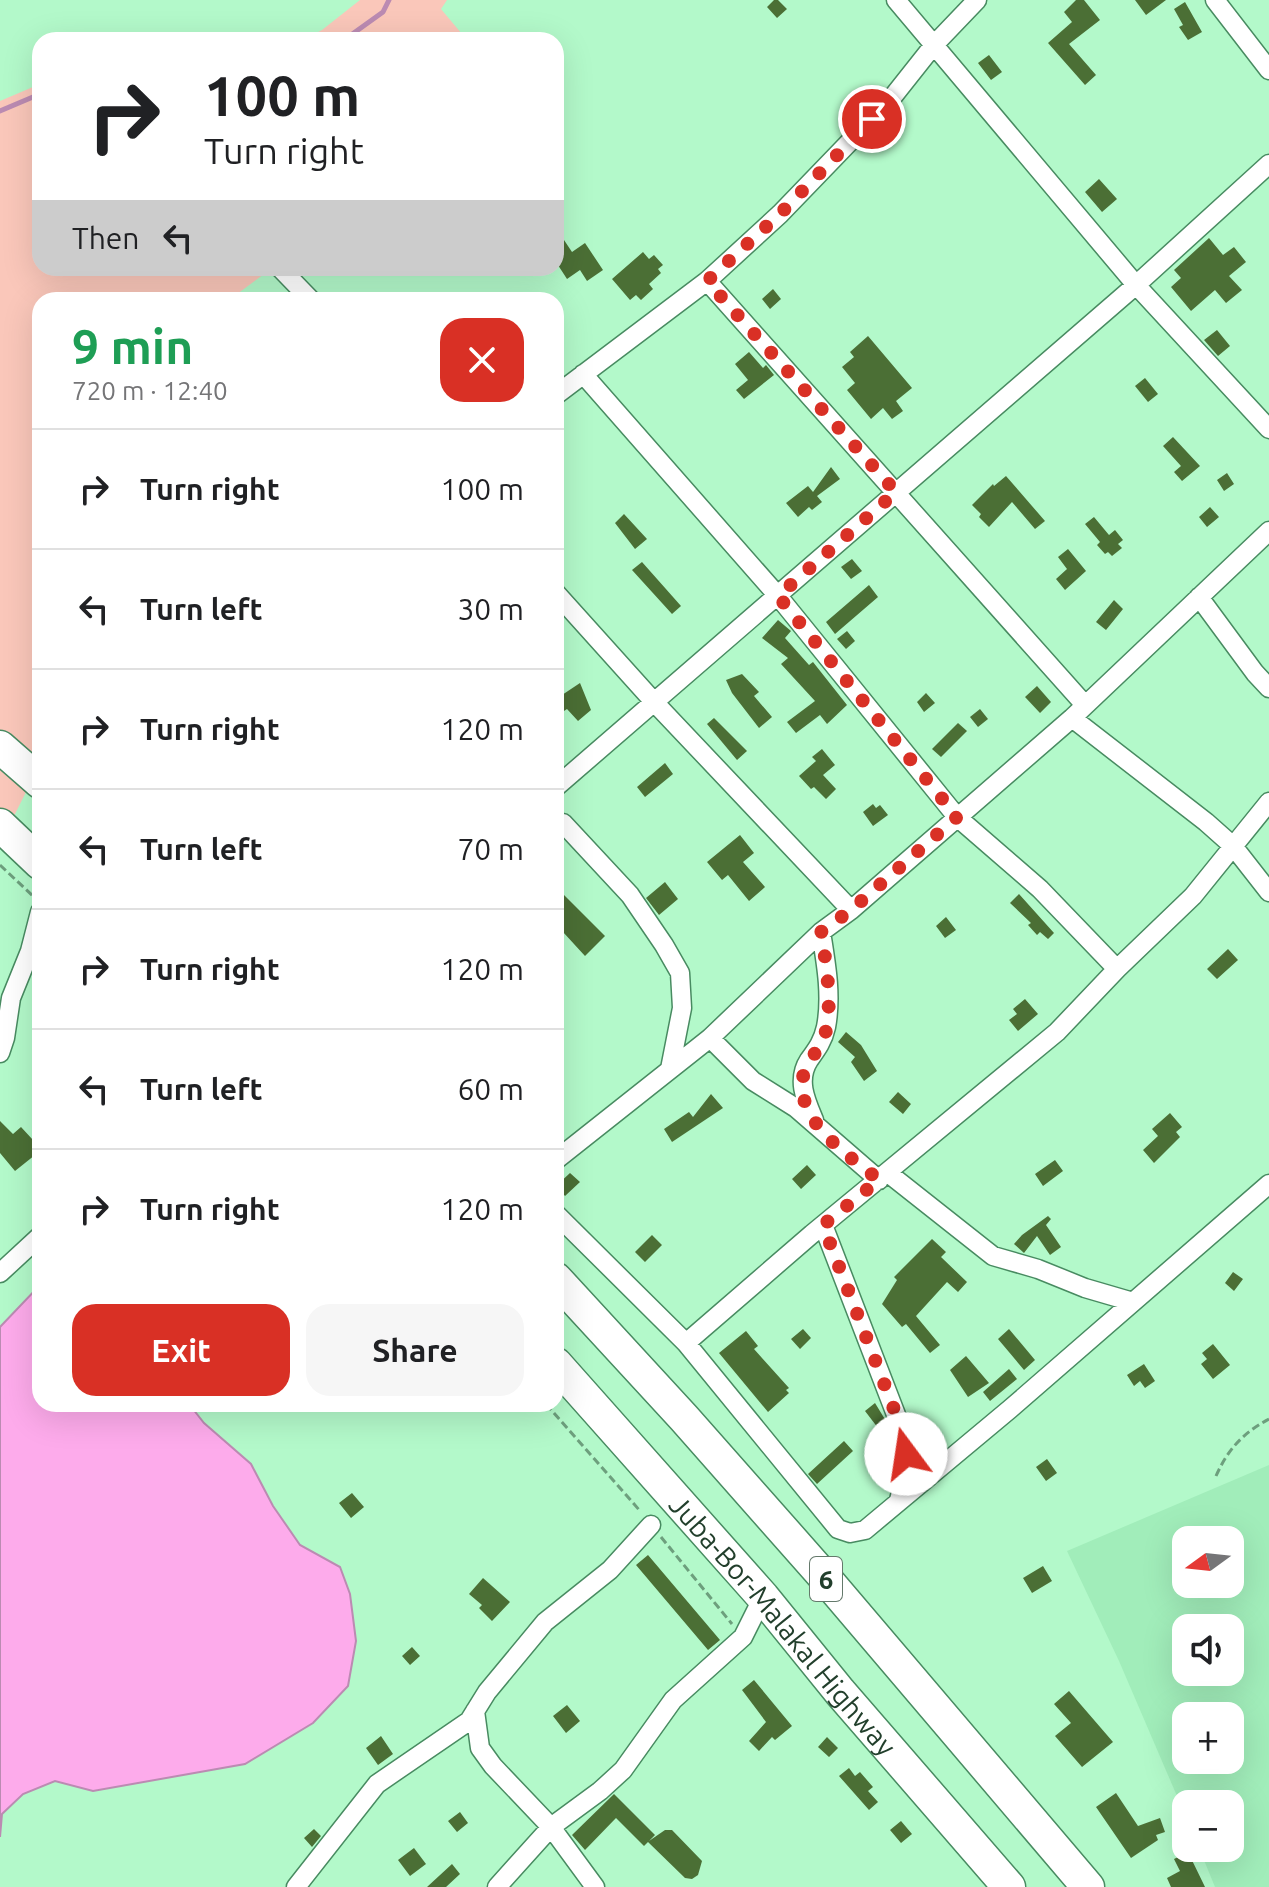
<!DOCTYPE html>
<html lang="en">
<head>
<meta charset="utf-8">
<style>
	body { margin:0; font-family:Ubuntu,sans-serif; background:#f6f6f6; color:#202124; height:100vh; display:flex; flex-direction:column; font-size:30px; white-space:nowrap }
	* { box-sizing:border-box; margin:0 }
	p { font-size:26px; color:#757577 }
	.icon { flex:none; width:44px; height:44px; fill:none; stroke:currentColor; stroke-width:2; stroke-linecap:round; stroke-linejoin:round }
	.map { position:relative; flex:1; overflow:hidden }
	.side { position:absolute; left:32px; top:292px; width:532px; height:1120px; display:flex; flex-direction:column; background:#fff; border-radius:24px; box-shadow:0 8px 32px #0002 }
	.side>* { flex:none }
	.banner { position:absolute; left:32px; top:32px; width:532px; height:244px; border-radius:24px; box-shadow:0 8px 32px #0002; background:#fff; color:#202124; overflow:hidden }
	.needle { width:52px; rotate:255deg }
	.buttons { position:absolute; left:1172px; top:1526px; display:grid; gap:16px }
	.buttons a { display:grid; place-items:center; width:72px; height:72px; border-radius:16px; background:#fff; box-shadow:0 8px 32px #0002; font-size:40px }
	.pin { position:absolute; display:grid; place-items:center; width:68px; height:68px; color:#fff; margin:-34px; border:4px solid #fff; border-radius:50%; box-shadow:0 2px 8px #0007 }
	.me { position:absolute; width:88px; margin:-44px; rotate:346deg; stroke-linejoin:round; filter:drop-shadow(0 0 6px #0008) }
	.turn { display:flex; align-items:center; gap:28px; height:168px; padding:0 40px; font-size:36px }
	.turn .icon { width:104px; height:104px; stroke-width:2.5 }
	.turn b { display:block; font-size:56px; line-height:68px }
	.then { display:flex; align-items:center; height:76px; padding:0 40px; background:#0003; gap:16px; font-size:30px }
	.round { display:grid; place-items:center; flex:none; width:84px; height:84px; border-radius:24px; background:#f6f6f6 }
	.overview { display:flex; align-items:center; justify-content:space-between; height:136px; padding:0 40px }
	h1 { font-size:48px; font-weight:700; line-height:60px; color:#1e9e55 }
	.action { display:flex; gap:16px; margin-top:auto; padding:16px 40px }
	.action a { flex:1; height:92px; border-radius:24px; background:#d93025; color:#fff; font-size:32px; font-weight:700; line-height:92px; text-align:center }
	.action a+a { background:#f6f6f6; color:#202124 }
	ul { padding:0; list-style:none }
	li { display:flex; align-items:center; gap:24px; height:120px; padding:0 40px; border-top:2px solid #e0e0e0 }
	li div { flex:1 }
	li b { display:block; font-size:30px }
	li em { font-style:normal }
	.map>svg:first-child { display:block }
	.built { fill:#a1edba; fill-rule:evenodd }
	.green { fill:#fac7ba }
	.water { fill:#fdabeb; stroke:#bb8bb2; stroke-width:2 }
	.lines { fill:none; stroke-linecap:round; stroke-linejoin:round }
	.stream { stroke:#bb8bb2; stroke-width:5 }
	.building { fill:#4b6f35 }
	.street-casing { stroke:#488b61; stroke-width:21 }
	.highway-casing { stroke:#488b61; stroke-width:35 }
	.path { stroke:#6d9f7d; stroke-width:3; stroke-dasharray:8 4; stroke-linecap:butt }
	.street { stroke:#fff; stroke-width:18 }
	.highway { stroke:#fff; stroke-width:32 }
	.route { stroke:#d93025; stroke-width:14; stroke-dasharray:0 25.2 }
	.labels { text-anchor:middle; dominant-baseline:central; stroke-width:8; stroke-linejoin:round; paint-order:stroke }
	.shield { fill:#fff; stroke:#64796b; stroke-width:2 }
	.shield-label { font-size:26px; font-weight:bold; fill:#223f2c }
	.street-label { font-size:28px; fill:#223f2c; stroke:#fff }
</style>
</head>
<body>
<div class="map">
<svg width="1269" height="1887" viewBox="0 0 1269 1887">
	<rect width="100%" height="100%" fill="#b3f9ca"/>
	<path class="built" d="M1269,1465V1887H1215L1199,1848H1230V1804H1186V1817L1119,1661L1067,1551ZM1186,1540H1230V1584H1186ZM1186,1628H1230V1672H1186ZM1186,1716H1230V1760H1186Z"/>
	<path class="green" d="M360,0H447L441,9L467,40H303L322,30Z
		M40,84V268H272L229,300H40V764L2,840L0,838V101Z"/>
	<path class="water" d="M40,1285V1404H189L204,1423L251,1464L273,1506L300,1545L340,1567L350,1594L356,1641L348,1686L313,1723L245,1764L93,1791L55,1781L23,1794L2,1814L0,1837V1327Z"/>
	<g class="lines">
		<path class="stream" d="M344,40L383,12L389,0
			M0,111L40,94"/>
	</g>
	<path class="building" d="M774,0H778L787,9L777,18L767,7Z
		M1076,0H1084L1100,20L1069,44L1096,75L1085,85L1048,43L1072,22L1064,12Z
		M1135,0H1166L1146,15Z
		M1185,2L1202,32L1188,40L1179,27L1183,25L1174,9Z
		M989,55L1002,72L991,80L978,63Z
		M1099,179L1117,199L1102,212L1085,192Z
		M556,228L572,252L585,243L603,270L587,281L580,270L567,279L556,262Z
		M1209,238L1223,255L1234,247L1246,262L1229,276L1242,290L1226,303L1215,290L1191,311L1171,287L1181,278L1174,270Z
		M643,252L649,259L654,255L663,265L658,269L661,273L649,284L653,289L641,300L636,295L630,300L612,279Z
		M773,289L781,299L770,309L762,299Z
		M1217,330L1230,346L1218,356L1204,340Z
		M868,336L912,388L896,401L903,411L892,419L883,408L871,419L847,390L855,383L842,367L854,357L850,352Z
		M749,352L763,368L766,365L774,375L744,399L736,390L748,380L735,364Z
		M1145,378L1158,394L1148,402L1135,386Z
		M1173,437L1200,466L1182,481L1174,472L1181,466L1163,446Z
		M831,467L840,479L817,496L822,502L812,510L809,507L798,517L786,503L808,486L813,492Z
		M1227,473L1234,484L1224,491L1217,480Z
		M1006,476L1045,521L1035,529L1012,502L989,527L979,517L981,514L972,505L993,484L994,486Z
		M1210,507L1219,517L1207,527L1199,517Z
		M624,514L647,539L635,549L615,523Z
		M1094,517L1109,535L1115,530L1123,540L1118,544L1122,548L1112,556L1108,552L1105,554L1097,545L1100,542L1085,524Z
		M1068,549L1086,571L1065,590L1056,579L1067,569L1058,557Z
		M852,559L862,571L851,579L841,567Z
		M642,562L681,606L672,614L632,570Z
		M869,585L878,597L835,634L826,622Z
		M1114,600L1123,609L1106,630L1096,622Z
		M778,620L791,631L785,638L809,665L813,662L847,705L827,724L820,715L796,733L787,722L815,701L781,664L788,658L762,638Z
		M847,631L855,641L846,649L837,639Z
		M742,674L759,692L754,696L772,717L759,728L732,693L726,680Z
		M580,683L591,710L578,721L567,709L564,711L556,699Z
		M1037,686L1051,702L1040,713L1025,697Z
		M926,693L935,703L924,712L917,702Z
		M980,709L988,719L978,727L970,717Z
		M714,718L747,751L737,760L707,724Z
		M958,723L967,731L941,757L932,749Z
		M822,749L835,765L823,775L836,789L826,799L814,787L811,789L799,776L816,761L812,757Z
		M665,763L673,774L645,797L637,787Z
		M873,804L876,808L880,805L888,815L873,826L863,812Z
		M740,835L754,853L743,862L765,887L749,901L728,875L722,880L707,862Z
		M665,882L678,899L659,915L646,898Z
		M556,887L605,936L585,956L563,932L556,938Z
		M1019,894L1054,933L1048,939L1040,932L1037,935L1028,925L1031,923L1010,903Z
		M946,917L956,930L945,938L936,926Z
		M1228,949L1238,960L1217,979L1207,969Z
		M1025,999L1038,1014L1018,1031L1009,1020L1017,1014L1013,1009Z
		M846,1032L861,1045L877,1071L864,1081L851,1062L855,1057L838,1042Z
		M898,1092L911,1104L903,1114L889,1102Z
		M711,1094L723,1108L672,1142L664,1129L689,1112L693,1117Z
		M1170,1113L1182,1127L1176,1132L1180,1137L1154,1163L1143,1150L1158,1136L1152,1129Z
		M0,1121L13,1134L21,1127L33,1140L40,1135V1151L15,1171L0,1153Z
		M1055,1160L1063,1171L1043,1186L1035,1174Z
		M807,1165L816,1175L801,1189L792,1179Z
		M570,1173L580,1182L565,1196L556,1186Z
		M1048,1216L1051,1219L1046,1225L1061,1247L1050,1255L1037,1236L1024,1253L1014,1244L1022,1235Z
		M652,1235L662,1245L645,1262L635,1252Z
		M932,1239L946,1252L941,1257L967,1282L958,1292L947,1282L916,1316L940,1345L930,1353L906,1324L902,1327L882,1304L897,1280L894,1277Z
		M1233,1272L1243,1279L1234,1291L1225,1283Z
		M803,1329L811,1338L800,1349L791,1339Z
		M1009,1329L1035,1360L1024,1370L998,1339Z
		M746,1331L758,1346L754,1349L789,1388L786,1390L789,1393L768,1412L719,1353Z
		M1213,1344L1230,1365L1213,1379L1201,1364L1207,1359L1202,1353Z
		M966,1356L989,1383L968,1397L950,1370Z
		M1144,1364L1155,1381L1145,1388L1140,1381L1134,1386L1127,1375Z
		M1009,1369L1017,1379L990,1401L983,1392Z
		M875,1403L886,1421L878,1428L865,1411Z
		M844,1441L853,1451L817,1484L808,1474Z
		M1047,1459L1057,1473L1046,1481L1036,1467Z
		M352,1493L364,1507L351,1518L339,1503Z
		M648,1555L720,1640L708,1650L636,1565Z
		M1043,1566L1052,1581L1032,1593L1023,1578Z
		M483,1578L510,1602L492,1621L479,1608L482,1605L469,1594Z
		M412,1647L420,1656L410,1665L402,1656Z
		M754,1680L792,1726L775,1740L772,1737L759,1751L749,1741L766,1722L742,1690Z
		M1069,1691L1113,1742L1082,1767L1055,1736L1071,1723L1054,1704Z
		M567,1705L580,1721L566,1733L553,1716Z
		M381,1736L393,1754L378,1765L366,1748Z
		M827,1737L838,1748L829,1757L818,1747Z
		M849,1768L855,1776L860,1772L873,1787L868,1791L878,1802L869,1810L839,1776Z
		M1116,1793L1138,1826L1160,1818L1165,1832L1156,1835L1158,1840L1131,1858L1096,1807Z
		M614,1794L655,1835L649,1841L665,1830H672L702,1861L698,1875L692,1879L685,1878L648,1842L644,1846L616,1818L585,1850L572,1835Z
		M460,1812L468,1823L457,1832L448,1821Z
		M901,1821L912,1834L901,1843L890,1830Z
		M314,1829L321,1836L312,1847L304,1838Z
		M414,1848L426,1864L410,1876L398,1860Z
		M1188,1852L1205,1887H1171L1167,1878L1180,1871L1174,1859Z
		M452,1864L460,1874L446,1887H427Z"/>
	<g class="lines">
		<g class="street-casing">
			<path id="street" d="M896,0L1136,285L1269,429
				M1215,0L1269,70
				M280,268L311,300
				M707,281L1085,705
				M583,374L778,596L957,817L1040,889L1117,969
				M556,395L707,281L780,214L891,99L933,46L977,0
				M556,593L655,703L851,910
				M1199,597L1255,673L1269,688
				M1072,718L1206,822L1233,846L1269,892
				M556,787L1136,285L1269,164
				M563,823L630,895L664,945L680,973L682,1008L670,1069
				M710,1038L753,1081L796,1108L879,1180
				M0,1053L5,1038L11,998L30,951L40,912
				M814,1120C806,1101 796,1080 809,1060C817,1049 823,1041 826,1027C832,996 826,963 821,932
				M556,1160L710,1038L821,932L851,910L1072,718L1269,531
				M888,1173L993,1256L1038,1269L1085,1288L1133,1302
				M556,1214L686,1343L838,1529L850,1533L865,1530L1010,1409L1269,1184
				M823,1225L905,1438L907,1470L899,1500
				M0,1273L40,1236
				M686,1343L812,1234L1057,1032L1117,969L1193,896L1269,802
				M475,1711L480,1748L493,1766L551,1827L595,1887
				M296,1887L377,1784L469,1721L487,1692L545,1622L610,1570L651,1525
				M497,1887L551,1827L600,1791L623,1770L673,1700L743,1637L763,1597"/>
		</g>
		<g class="highway-casing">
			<g id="highway">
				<path d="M0,747L40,782"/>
				<path d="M0,825L40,863"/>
				<path d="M556,1279L684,1418L820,1572L1088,1887"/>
				<path id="s1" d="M556,1364L763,1597L840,1692L1009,1887"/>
			</g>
		</g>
		<path class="path" d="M0,865L35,898
			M546,1404L641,1512
			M1216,1476C1228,1449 1243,1433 1269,1419
			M661,1537L732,1624"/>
		<use href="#street" class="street"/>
		<use href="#highway" class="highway"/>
	</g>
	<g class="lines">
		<path class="route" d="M872,119L780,214L707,281L896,492L778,596L957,817L851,910L821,932C826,963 835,1013 822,1043C818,1052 808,1059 805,1069C789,1118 847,1154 879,1180L823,1225L905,1438L906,1454"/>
	</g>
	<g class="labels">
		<rect class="shield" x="810" y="1557" width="32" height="44" rx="6"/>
		<g class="shield-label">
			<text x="826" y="1579">6</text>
		</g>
		<g class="street-label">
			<text stroke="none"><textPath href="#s1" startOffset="346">Juba-Bor-Malakal Highway</textPath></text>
		</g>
	</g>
</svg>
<div class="buttons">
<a><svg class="needle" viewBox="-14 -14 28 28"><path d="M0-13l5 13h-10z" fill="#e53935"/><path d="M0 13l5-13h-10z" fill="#757577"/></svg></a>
<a><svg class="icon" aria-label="sound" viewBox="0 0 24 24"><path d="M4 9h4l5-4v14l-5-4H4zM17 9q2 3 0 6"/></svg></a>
<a>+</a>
<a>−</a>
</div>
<div class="pin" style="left:872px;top:119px;background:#d93025"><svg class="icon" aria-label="arrive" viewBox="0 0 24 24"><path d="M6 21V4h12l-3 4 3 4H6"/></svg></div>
<svg class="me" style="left:906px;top:1454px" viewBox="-20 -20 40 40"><circle r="19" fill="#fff"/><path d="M0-13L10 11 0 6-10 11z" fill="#d93025"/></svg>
<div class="banner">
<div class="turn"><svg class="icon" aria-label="right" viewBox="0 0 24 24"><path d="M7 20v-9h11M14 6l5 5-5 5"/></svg><div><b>100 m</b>Turn right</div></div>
<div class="then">Then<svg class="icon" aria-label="left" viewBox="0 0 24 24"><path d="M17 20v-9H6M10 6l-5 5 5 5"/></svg></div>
</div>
<section class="side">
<div class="overview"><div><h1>9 min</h1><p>720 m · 12:40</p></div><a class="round" style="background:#d93025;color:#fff"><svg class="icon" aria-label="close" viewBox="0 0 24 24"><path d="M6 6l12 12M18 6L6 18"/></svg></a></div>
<ul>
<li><svg class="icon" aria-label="right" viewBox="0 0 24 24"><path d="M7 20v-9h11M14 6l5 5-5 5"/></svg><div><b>Turn right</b></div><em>100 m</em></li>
<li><svg class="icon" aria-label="left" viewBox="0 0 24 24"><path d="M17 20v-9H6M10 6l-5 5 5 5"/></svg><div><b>Turn left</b></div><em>30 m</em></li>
<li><svg class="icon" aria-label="right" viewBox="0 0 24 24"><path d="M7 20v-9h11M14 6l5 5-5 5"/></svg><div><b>Turn right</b></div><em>120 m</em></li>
<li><svg class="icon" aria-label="left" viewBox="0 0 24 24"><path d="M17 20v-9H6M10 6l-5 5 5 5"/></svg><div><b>Turn left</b></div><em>70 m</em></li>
<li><svg class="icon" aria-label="right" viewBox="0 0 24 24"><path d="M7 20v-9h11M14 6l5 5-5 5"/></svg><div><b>Turn right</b></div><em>120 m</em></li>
<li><svg class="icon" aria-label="left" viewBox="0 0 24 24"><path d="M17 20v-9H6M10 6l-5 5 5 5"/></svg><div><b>Turn left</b></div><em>60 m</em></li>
<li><svg class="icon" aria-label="right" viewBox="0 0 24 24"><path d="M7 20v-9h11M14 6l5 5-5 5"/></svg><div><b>Turn right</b></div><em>120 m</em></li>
</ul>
<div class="action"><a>Exit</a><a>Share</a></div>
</section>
</div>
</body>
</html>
